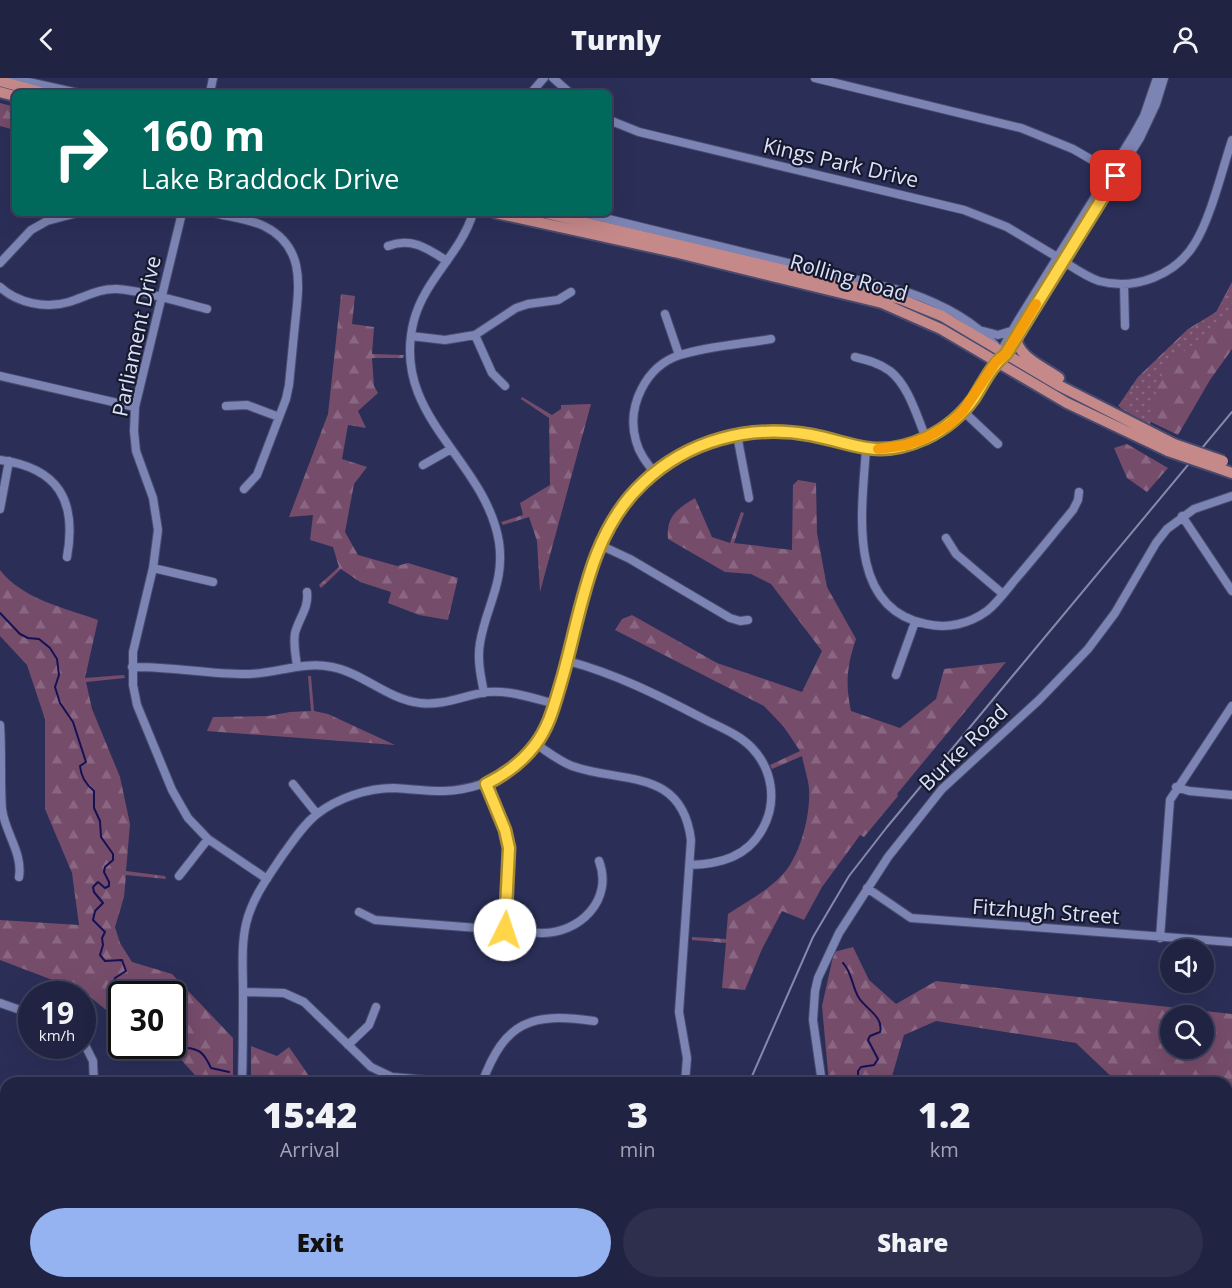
<!DOCTYPE html>
<html lang="en">
<head>
<meta charset="utf-8">
<style>
	body { margin:0; font-family:"Open Sans",sans-serif; background:#2d2f4d; color:#f1f3f6; height:100vh; display:flex; flex-direction:column; font-size:22px; white-space:nowrap }
	* { box-sizing:border-box; margin:0 }
	p { font-size:20px; color:#a2a4b2 }
	.icon { flex:none; width:33px; height:33px; fill:none; stroke:currentColor; stroke-width:2; stroke-linecap:round; stroke-linejoin:round }
	.map { position:relative; flex:1; overflow:hidden }
	.details { position:absolute; left:0px; top:999px; width:1233px; height:212px; display:flex; flex-direction:column; background:#202342; border-radius:18px 18px 0 0; box-shadow:0 6px 24px #0002,0 0 0 2px #3d405b }
	.details>* { flex:none }
	.hud { position:absolute; left:12px; top:12px; width:600px; height:126px; border-radius:9px; box-shadow:0 6px 24px #0002,0 0 0 2px #3d405b; background:#00695c; color:#fff; overflow:hidden }
	.tools { position:absolute; left:1160px; top:861px; display:grid; gap:12px }
	.tools a { display:grid; place-items:center; width:54px; height:54px; border-radius:50%; background:#202342; box-shadow:0 6px 24px #0002,0 0 0 2px #3d405b; font-size:30px }
	.speed { position:absolute; left:18px; top:903px; display:flex; gap:12px; font-size:30px; font-weight:700; text-align:center }
	.speed>* { display:grid; place-content:center; width:78px; height:78px; border-radius:50%; background:#202342; box-shadow:0 6px 24px #0002,0 0 0 2px #3d405b; line-height:1 }
	.speed small { font-size:15px; font-weight:400 }
	.speed .limit { border:3px solid #111; border-radius:9px; background:#fff; color:#111 }
	.pin { position:absolute; display:grid; place-items:center; width:51px; height:51px; color:#fff; margin:-26px; border-radius:12px; box-shadow:0 3px 9px #0006 }
	.me { position:absolute; width:66px; margin:-33px; rotate:4deg; stroke-linejoin:round; filter:drop-shadow(0 0 4px #0008) }
	.turn { display:flex; align-items:center; gap:21px; height:126px; padding:0 30px; font-size:27px }
	.turn .icon { width:78px; height:78px; stroke-width:2.5 }
	.turn b { display:block; font-size:42px; line-height:51px }
	.eta { display:flex; justify-content:space-evenly; align-items:center; height:102px; text-align:center }
	.eta b { font-size:36px; font-weight:800; line-height:42px }
	.action { display:flex; gap:12px; margin-top:auto; padding:12px 30px }
	.action a { flex:1; height:69px; border-radius:36px; background:#95b2f1; color:#111; font-size:24px; font-weight:800; line-height:69px; text-align:center }
	.action a+a { background:#2d2f4d; color:#f1f3f6 }
	header { display:flex; justify-content:space-between; align-items:center; height:78px; padding:0 30px; background:#202342; font-size:27px; font-weight:800 }
	.map>svg:first-child { display:block }
	.forest { fill:url(#forest-firs); fill-rule:evenodd }
	.park { fill:url(#park-dots) }
	.lines { fill:none; stroke-linecap:round; stroke-linejoin:round }
	.stream { stroke:#161155; stroke-width:2 }
	.minor-casing { stroke:#484b6e; stroke-width:10 }
	.major-casing { stroke:#484b6e; stroke-width:14 }
	.minor { stroke:#7b84b3; stroke-width:8 }
	.major { stroke:#c6898a; stroke-width:10 }
	.rail { stroke:#858aac; stroke-width:2 }
	.major-bridge-casing { stroke:#484b6e; stroke-width:14; stroke-linecap:butt }
	.major-bridge { stroke:#c6898a; stroke-width:10 }
	.route-casing { stroke:#a68a30; stroke-width:15 }
	.route { stroke:#ffd54a; stroke-width:10 }
	.slow { stroke:#f59e0b; stroke-width:10 }
	.labels { text-anchor:middle; dominant-baseline:central; stroke-width:4.5; stroke-linejoin:round; paint-order:stroke }
	.street-label { font-size:21px; fill:#dce2fc; stroke:#171a2c }
</style>
</head>
<body>
<header><svg class="icon" aria-label="back" viewBox="0 0 24 24"><path d="M15 5l-7 7 7 7"/></svg>Turnly<svg class="icon" aria-label="person" viewBox="0 0 24 24"><circle cx="12" cy="8" r="4"/><path d="M4 21q1-7 8-7t8 7"/></svg></header>
<div class="map">
<svg width="1232" height="1210" viewBox="0 0 1232 1210">
	<defs>
		<pattern id="forest-firs" width="22" height="20" patternUnits="userSpaceOnUse" patternTransform="scale(1.5)"><rect width="22" height="20" fill="#764c6b"/><path d="M5 1l3.5 6h-7zM16 11l3.5 6h-7z" fill="#896681"/></pattern>
		<pattern id="park-dots" width="8" height="8" patternUnits="userSpaceOnUse" patternTransform="scale(1.5)"><rect width="8" height="8" fill="#764c6b"/><path d="M2 2h.1M6 6h.1" fill="none" stroke="#896681" stroke-width="1.8" stroke-linecap="round"/></pattern>
	</defs>
	<rect width="100%" height="100%" fill="#2b2f58"/>
	<path class="forest" d="M0,25L15,29V52L0,48Z
		M1232,204V271L1210,302L1178,357L1118,328L1138,299L1188,251L1216,234Z
		M341,216L355,218L352,246L374,249L372,276L404,277L403,280H372L374,308L378,315L358,333L366,350L348,347L342,381L367,389L354,406L345,454L358,477L397,488L408,485L458,500L448,542L419,537L388,525L391,514L360,504L341,491L321,510L319,507L339,489L333,469L310,462L313,437L289,439L328,336Z
		M522,319L552,337L561,331V327L591,326L540,514L537,463L529,439L503,447L501,444L523,437L520,425L550,407L549,340L521,321Z
		M1127,366L1168,390L1147,414L1127,400L1114,370Z
		M798,402L816,405L817,455L827,509L856,561C847,588 845,605 851,633L900,650L936,621L944,591L1006,584L897,716L898,718L864,759L860,757L855,764L822,809L804,842L782,833L762,871L745,912L722,910L726,865L692,862V859L726,861L728,836C746,824 766,814 781,798C800,780 811,736 809,710C808,700 804,689 802,678L772,691L770,687L800,673L784,649L764,628L615,552L622,541L632,537L717,585L802,614L822,573L771,506L751,496L725,494L668,461C666,438 677,431 695,420L712,459L730,465L741,434L744,435L734,465L792,472L793,407Z
		M0,492C22,521 65,530 98,542L85,600L124,597L125,600L86,604L92,631L120,699L130,746L126,793L165,798L166,801L126,797L124,819L115,849L120,865L132,884L172,896L233,960V1005H202L176,976L160,972L154,968H172V916H122L121,944L84,914L0,882V842L79,847L72,795L45,731V641L27,587L0,558Z
		M308,598H311L314,633L328,636L395,667L207,653L213,639L268,638L290,634L311,633Z
		M853,869L869,902L896,926L936,903L1232,936V1045L1227,1044V1005H1118L1076,965L936,943L904,957L890,1005H829L822,928L834,874ZM1170,938H1203V970H1170Z
		M251,968L277,978L289,969L314,1005H251Z
		M491,1204L494,1210H357L355,1205Z
		M981,1205H1040L1042,1210H983Z"/>
	<path class="park" d="M1232,206C1232,213 1232,223 1232,230C1226,248 1181,271 1167,289C1155,305 1154,328 1150,347L1120,330L1139,300L1189,252L1217,234Z"/>
	<g class="lines">
		<path class="stream" d="M0,535L20,556L28,560L39,561L50,570L57,581L59,597L55,609L60,625L73,644L86,684L80,688C81,699 85,706 94,713V730L100,743L101,759L113,776V782L105,789L104,794L109,804V808L105,810L98,804L93,809L94,814L103,825L95,833L93,842L105,854L102,860L103,867L100,877L105,883L122,882L126,893L115,900L114,903L135,916
			M843,885C852,894 852,909 859,920C866,931 884,939 880,954L870,958L868,962L878,981L874,987L861,989L858,993V998L864,1005
			M172,967C195,973 200,966 211,990L229,994
			M997,1204L998,1210
			M445,1210L446,1204"/>
		<g class="minor-casing">
			<path id="minor" d="M11,0L78,15
				M553,0L570,15
				M815,0L1021,50L1073,71L1111,93
				M210,15L213,0
				M531,15L544,0
				M609,42L639,54L964,132L1007,149L1057,179
				M182,135L135,329L134,353L136,373L153,420L158,452L153,490L133,574V607L137,627L172,712L188,740L208,761L267,801
				M214,135C230,139 249,141 264,148C306,169 299,208 295,246C293,267 291,287 289,307L286,321L257,397L244,411
				M473,135C461,175 425,201 414,242C389,338 485,380 499,464C505,505 486,528 480,565C477,582 481,599 484,615
				M584,135L907,214C939,225 972,241 995,267
				M388,168C411,159 427,170 447,183
				M1063,183C1074,190 1087,199 1099,203C1135,213 1176,197 1195,165C1211,139 1222,92 1232,62
				M0,185L31,152L47,143L77,135
				M1124,206L1125,248
				M0,209C17,225 46,231 69,224C85,219 100,210 117,211C146,213 179,224 207,231
				M665,236L679,277
				M983,253L998,257L1011,253
				M475,257L492,295L505,308
				M411,258L445,262L475,257L516,230L528,226L558,222L571,214
				M1003,278L1140,60L1156,26L1164,0
				M855,279C867,282 879,285 890,293C909,308 917,339 926,360
				M0,298L135,329
				M226,328L247,327L279,339
				M963,333L998,366
				M737,357L749,420
				M866,371C862,432 846,530 926,546C947,551 969,546 987,533C997,525 1006,513 1014,503C1034,480 1053,456 1073,432L1078,422L1079,414
				M0,382C59,390 77,423 67,479
				M423,387L451,371
				M654,394C646,384 639,375 636,363C626,328 646,288 680,277C708,268 742,266 771,261
				M0,431L9,383
				M1182,438L1232,513
				M946,460L956,476L1003,516
				M600,467L630,481L730,540L740,543L748,542
				M153,490L213,504
				M568,583C616,596 658,617 702,640C719,649 739,656 752,670C773,692 777,724 763,750C748,779 720,786 690,787
				M132,589C171,588 211,597 250,596C278,595 304,583 332,589C363,595 387,621 420,625C444,628 465,617 487,614C510,612 533,620 555,626
				M297,589C296,578 293,566 295,555C299,540 309,530 307,514
				M896,597L915,544
				M0,647C2,675 0,703 2,731C5,755 23,775 19,799
				M536,666C548,674 559,683 572,688C622,706 682,689 691,762L679,934L687,980L685,1005
				M293,706L317,736
				M486,706L505,752L509,770L505,852
				M1176,709L1189,713L1232,717
				M179,798L208,761
				M867,810L911,840L1232,864
				M359,834L375,842L541,855C579,856 614,822 599,783
				M1160,860L1170,722L1232,628
				M243,914L284,915L304,924L371,989L392,999L463,1005
				M0,925L32,936
				M82,961L93,983L94,1005
				M348,967L369,947L376,929
				M242,1005C243,975 243,944 243,914C243,891 241,868 246,846C252,820 268,799 282,778C293,763 303,747 317,736C338,720 367,710 394,710C410,711 427,713 444,713C494,711 529,684 550,640L600,467C636,392 707,344 793,354C817,357 840,367 864,371C888,375 918,366 938,353C979,328 995,280 1019,241C1057,179 1096,118 1134,56L1144,38L1157,0
				M482,1005C505,943 531,934 594,943
				M822,1005L813,942L815,913L818,900L839,855L888,779L942,711L1039,622L1088,571L1115,535L1156,465L1167,451L1194,431L1232,418
				M1227,1097H1232
				M0,1141H6
				M1227,1191L1232,1192
				M541,1204L544,1210
				M858,1204L859,1210
				M1074,1204L1076,1210
				M162,1206L198,1204
				M587,1210L593,1204
				M797,1210L803,1204
				M1216,1210L1218,1204"/>
		</g>
		<g class="major-casing">
			<path id="major" d="M0,3L44,15
				M0,14L15,18
				M496,135L674,174L882,225L941,251L1067,325L1168,373
				M545,135L864,211L903,222L942,238L1058,307L1174,366
				M1016,258C1016,278 1044,289 1059,300
				M1218,390L1232,395"/>
		</g>
		<use href="#minor" class="minor"/>
		<use href="#major" class="major"/>
		<path class="rail" d="M749,1005L813,859L849,798L887,749L1232,334
			M661,1210L664,1204"/>
		<g class="major-bridge-casing">
			<path id="major-bridge" d="M1174,366L1223,383
				M1168,373L1218,390"/>
		</g>
		<use href="#major-bridge" class="major-bridge"/>
	</g>
	<g class="lines">
		<g class="route-casing">
			<path id="route" d="M505,852L509,770L505,752L486,706C504,697 523,683 535,667C549,649 554,628 560,608C581,539 587,457 643,405C688,362 750,346 811,357C857,366 877,382 926,360C945,351 962,337 974,320C984,304 991,288 1006,276L1116,98"/>
		</g>
		<use href="#route" class="route"/>
		<path class="slow" d="M878,371L906,367L926,360L950,346L963,333L996,284L1006,276L1036,226"/>
	</g>
	<g class="labels">
		<g class="street-label">
			<text transform="translate(841 84) rotate(13)">Kings Park Drive</text>
			<text transform="translate(849 199) rotate(16)">Rolling Road</text>
			<text transform="translate(136 258) rotate(-78)">Parliament Drive</text>
			<text transform="translate(963 669) rotate(-44)">Burke Road</text>
			<text transform="translate(1046 833) rotate(4)">Fitzhugh Street</text>
		</g>
	</g>
</svg>
<div class="tools">
<a><svg class="icon" aria-label="sound" viewBox="0 0 24 24"><path d="M4 9h4l5-4v14l-5-4H4zM17 9q2 3 0 6"/></svg></a>
<a><svg class="icon" aria-label="search" viewBox="0 0 24 24"><circle cx="10" cy="10" r="6"/><path d="M15 15l6 6"/></svg></a>
</div>
<div class="speed"><div>19<small>km/h</small></div><div class="limit">30</div></div>
<div class="pin" style="left:1116px;top:98px;background:#d93025"><svg class="icon" aria-label="arrive" viewBox="0 0 24 24"><path d="M6 21V4h12l-3 4 3 4H6"/></svg></div>
<svg class="me" style="left:505px;top:852px" viewBox="-20 -20 40 40"><circle r="19" fill="#fff"/><path d="M0-13L10 11 0 6-10 11z" fill="#ffd54a"/></svg>
<div class="hud">
<div class="turn"><svg class="icon" aria-label="right" viewBox="0 0 24 24"><path d="M7 20v-9h11M14 6l5 5-5 5"/></svg><div><b>160 m</b>Lake Braddock Drive</div></div>
</div>
<section class="details">
<div class="eta">
<div><b>15:42</b><p>Arrival</p></div>
<div><b>3</b><p>min</p></div>
<div><b>1.2</b><p>km</p></div>
</div>
<div class="action"><a>Exit</a><a>Share</a></div>
</section>
</div>
</body>
</html>
